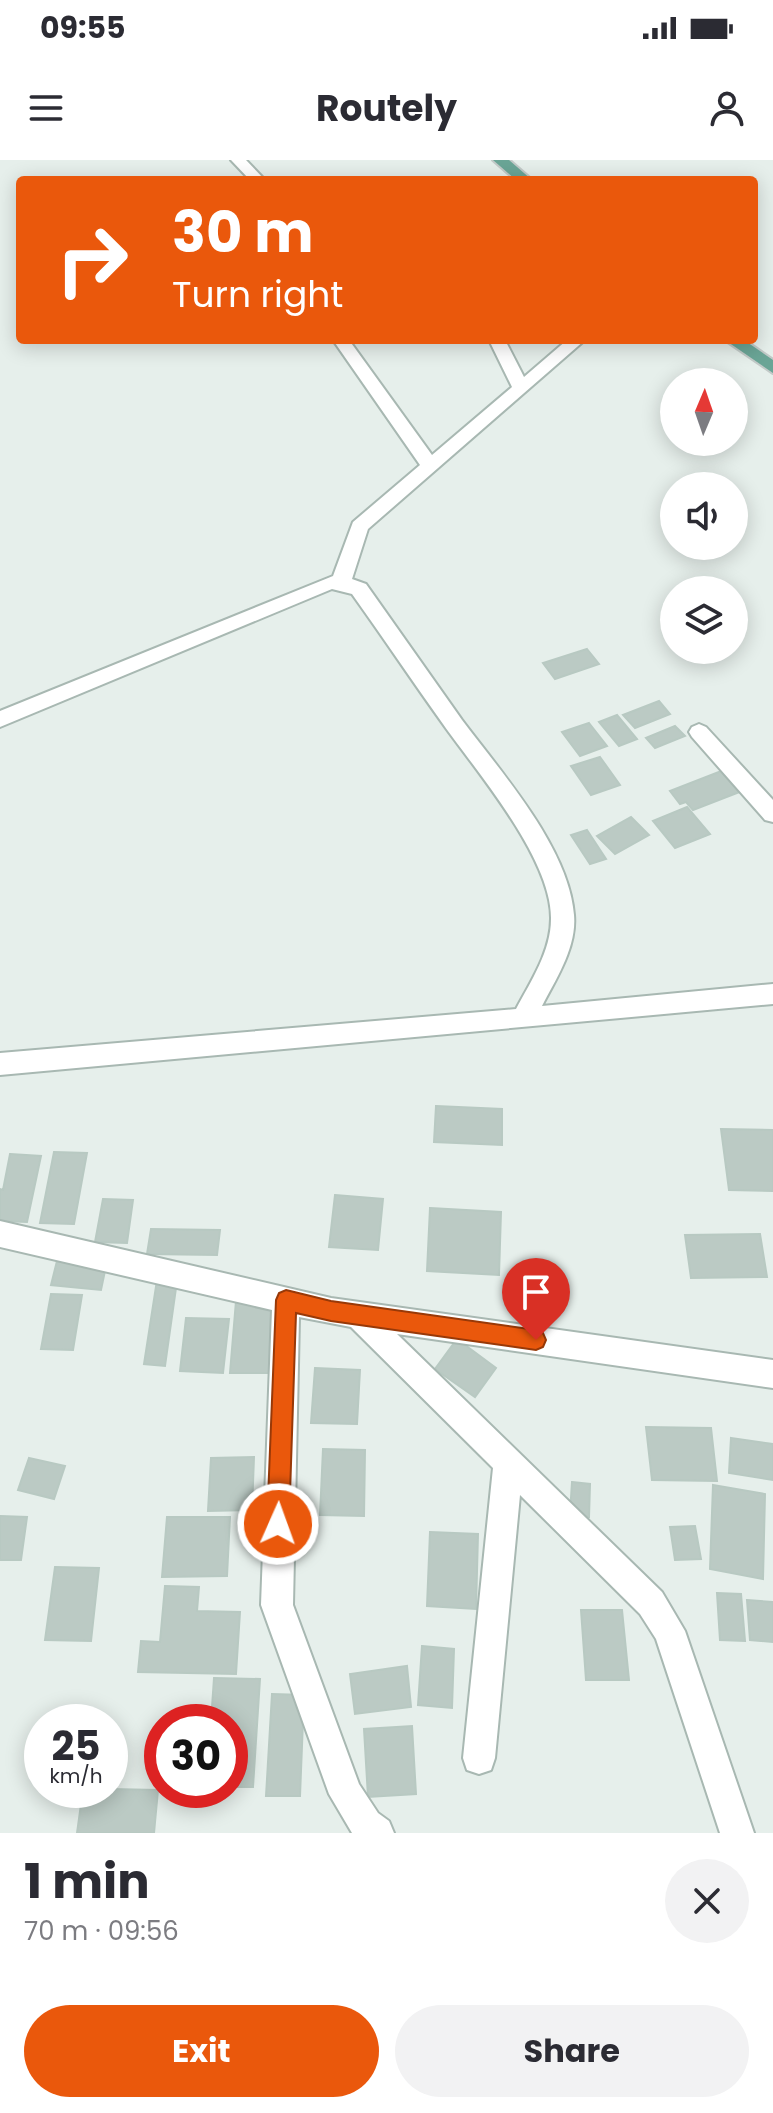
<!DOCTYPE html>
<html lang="en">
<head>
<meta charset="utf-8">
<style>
	body { margin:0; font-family:Poppins,sans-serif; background:#f2f2f3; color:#2b2b33; height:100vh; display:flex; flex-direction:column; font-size:30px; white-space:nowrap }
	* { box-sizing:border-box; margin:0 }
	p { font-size:26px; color:#7c7c81 }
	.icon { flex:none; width:44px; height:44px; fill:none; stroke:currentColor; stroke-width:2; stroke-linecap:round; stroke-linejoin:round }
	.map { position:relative; height:1673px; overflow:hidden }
	.panel { display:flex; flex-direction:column; background:#fff; flex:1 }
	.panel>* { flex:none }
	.guide { position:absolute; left:16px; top:16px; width:742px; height:168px; border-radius:8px; box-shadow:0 4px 20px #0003; background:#ea580c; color:#fff; overflow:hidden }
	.needle { width:52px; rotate:2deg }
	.tools { position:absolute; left:660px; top:208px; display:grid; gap:16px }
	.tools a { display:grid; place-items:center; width:88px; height:88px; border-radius:50%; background:#fff; box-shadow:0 4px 20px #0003; font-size:40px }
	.speed { position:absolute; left:24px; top:1544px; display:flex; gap:16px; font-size:40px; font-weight:700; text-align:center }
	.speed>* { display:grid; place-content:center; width:104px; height:104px; border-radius:50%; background:#fff; box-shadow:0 4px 20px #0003; line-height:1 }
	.speed small { font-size:20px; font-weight:400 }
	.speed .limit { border:12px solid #d22; background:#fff; color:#111 }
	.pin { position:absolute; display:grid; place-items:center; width:68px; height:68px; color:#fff; margin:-82px -34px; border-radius:50% 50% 50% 0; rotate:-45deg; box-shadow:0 0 8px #0007 }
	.pin .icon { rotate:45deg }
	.me { position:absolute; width:88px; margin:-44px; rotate:2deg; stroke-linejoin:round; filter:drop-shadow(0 0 6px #0008) }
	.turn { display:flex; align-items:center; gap:28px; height:168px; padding:0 24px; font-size:36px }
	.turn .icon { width:104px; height:104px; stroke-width:2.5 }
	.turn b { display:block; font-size:56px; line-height:68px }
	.round { display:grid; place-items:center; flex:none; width:84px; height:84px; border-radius:42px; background:#f2f2f3 }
	.summary { display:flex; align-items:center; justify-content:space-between; height:136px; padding:0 24px }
	h1 { font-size:48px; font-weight:700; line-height:60px }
	.primary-button { display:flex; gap:16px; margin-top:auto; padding:16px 24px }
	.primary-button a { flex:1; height:92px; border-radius:48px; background:#ea580c; color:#fff; font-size:32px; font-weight:700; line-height:92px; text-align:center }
	.primary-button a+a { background:#f2f2f3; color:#2b2b33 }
	.status { display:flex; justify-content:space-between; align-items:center; height:56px; padding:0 40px; background:#fff; direction:ltr }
	.status svg { height:22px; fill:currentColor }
	header { display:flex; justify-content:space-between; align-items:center; height:104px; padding:0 24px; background:#fff; font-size:36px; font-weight:700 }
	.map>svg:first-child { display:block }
	.building { fill:#bbcac4; stroke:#b8c9c2; stroke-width:2 }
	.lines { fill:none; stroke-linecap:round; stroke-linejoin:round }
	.minor-casing { stroke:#a8b8b2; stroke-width:4 }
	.primary-casing { stroke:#c2cac8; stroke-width:4 }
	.minor { fill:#fff; fill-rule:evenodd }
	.primary { fill:#6aa596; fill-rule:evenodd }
	.route { fill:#ea580c; stroke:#983908; stroke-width:2 }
</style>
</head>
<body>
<div class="status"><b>09:55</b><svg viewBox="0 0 49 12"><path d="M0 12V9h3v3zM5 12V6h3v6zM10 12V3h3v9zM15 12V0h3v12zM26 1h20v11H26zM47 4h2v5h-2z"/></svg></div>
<header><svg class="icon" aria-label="menu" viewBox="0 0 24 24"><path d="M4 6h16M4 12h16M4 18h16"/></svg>Routely<svg class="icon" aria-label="person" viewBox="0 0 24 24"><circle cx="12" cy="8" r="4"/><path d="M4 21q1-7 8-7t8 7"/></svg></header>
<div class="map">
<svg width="773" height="1673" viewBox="0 0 773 1673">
	<rect width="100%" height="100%" fill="#e6efeb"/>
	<path class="building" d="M587,489L599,504L555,519L543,503Z
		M659,541L670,554L635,568L623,555Z
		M617,555L637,579L619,586L599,562Z
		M589,563L607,586L580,596L562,572Z
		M675,566L685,576L655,588L646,578Z
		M600,597L620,625L591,635L571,606Z
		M724,610L742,631L693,650L686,642L680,644L670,631Z
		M687,647L710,674L675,688L653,661Z
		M631,657L649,675L615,694L597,676Z
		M587,670L606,699L590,704L571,675Z
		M436,946L502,949V985L434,982Z
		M721,969L773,970V1031L729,1030Z
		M54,992L87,993L74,1064L40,1063Z
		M10,994L41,996L27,1062L0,1061V1029L3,1030Z
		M335,1035L383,1039L378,1090L329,1087Z
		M103,1039L133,1040L127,1083L95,1082Z
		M430,1048L501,1052L499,1115L427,1111Z
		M151,1069L220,1070L217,1095L147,1094Z
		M760,1074L767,1117L691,1118L685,1075Z
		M57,1101L106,1106L101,1130L51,1125Z
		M157,1120L177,1121L165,1206L144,1204Z
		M51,1134L82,1135L73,1190L41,1189Z
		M236,1141L284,1142L280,1213H230Z
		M186,1158L229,1159L223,1213L180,1211Z
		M457,1179L496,1208L475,1237L435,1209Z
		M315,1208L360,1210L357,1264L311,1263Z
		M646,1267L711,1268L717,1321L652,1320Z
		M731,1278L773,1284V1320L729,1313Z
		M323,1289L365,1290L364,1356L320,1355Z
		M254,1297L252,1350L208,1351L211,1298Z
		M29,1298L65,1306L54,1339L18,1330Z
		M572,1322L590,1324L589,1357L570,1354Z
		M713,1325L765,1334L763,1419L710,1409Z
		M0,1356L27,1357L21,1400H0Z
		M167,1357H230L227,1416L162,1417Z
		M695,1366L701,1399L675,1400L670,1367Z
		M430,1372L478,1374L476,1449L427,1446Z
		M55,1407L99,1408L91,1481L45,1480Z
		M165,1426L199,1427L197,1451L240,1452L236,1514L138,1512L141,1481L160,1482Z
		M717,1433L741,1434L745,1481L720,1480Z
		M747,1440L773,1442V1482L750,1480Z
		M581,1450H622L629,1520H586Z
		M422,1486L454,1489L452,1548L418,1545Z
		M407,1506L411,1547L355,1554L350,1514Z
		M214,1518L260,1519L253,1627H230V1562H211Z
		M272,1534L304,1535L300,1636H266Z
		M412,1566L416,1634L368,1637L364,1569Z
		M110,1629L158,1630L154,1673H77L83,1630Z"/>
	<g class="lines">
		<g class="minor-casing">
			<path id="minor" d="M231,0H246L265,20H250Z
				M333,180H349L432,295L512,227L489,180H505L524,217L567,180H585L368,369L352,419L366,424C398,469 430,515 462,560C501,612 569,688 574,755C577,787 556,819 542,846L773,824V844L0,915V893L516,849C531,821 551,791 551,759C552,699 477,612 443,564C412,521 383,477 352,434L332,429L0,567V551L333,416L353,362L420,305Z
				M699,564L706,567L773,640V662L765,660L692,577L689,572L692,567Z
				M0,1061L331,1138L773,1200V1228L397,1174L662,1432L685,1471L754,1673H720L656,1479L640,1454L520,1335L495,1598L491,1610L479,1614L467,1610L463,1598L493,1308L351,1167L299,1157L293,1445L359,1624L378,1653L389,1661L394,1673H352L329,1634L261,1445L272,1150L0,1087Z"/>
		</g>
		<g class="primary-casing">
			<path id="primary" d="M493,0H509L532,20H516Z
				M725,180H744L773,200V213Z"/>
		</g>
		<use href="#minor" class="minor"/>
		<use href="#primary" class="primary"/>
	</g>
	<path class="route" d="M286,1130L331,1141L536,1170L543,1173L546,1180L543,1187L536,1190L331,1161L296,1153L289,1364L286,1372L278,1376L270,1372L267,1364L276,1140L279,1133Z"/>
</svg>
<div class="tools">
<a><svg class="needle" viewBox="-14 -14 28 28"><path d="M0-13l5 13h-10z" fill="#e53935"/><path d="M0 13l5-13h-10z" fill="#7c7c81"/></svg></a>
<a><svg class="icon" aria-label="sound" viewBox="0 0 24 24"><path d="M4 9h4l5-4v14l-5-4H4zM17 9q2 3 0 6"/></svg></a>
<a><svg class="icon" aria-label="layers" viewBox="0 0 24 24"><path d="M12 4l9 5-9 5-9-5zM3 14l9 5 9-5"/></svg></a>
</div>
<div class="speed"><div>25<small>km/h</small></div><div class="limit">30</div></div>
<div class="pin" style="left:536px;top:1180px;background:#d93025"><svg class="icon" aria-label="arrive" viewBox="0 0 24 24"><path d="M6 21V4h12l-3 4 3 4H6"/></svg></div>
<svg class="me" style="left:278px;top:1364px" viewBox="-20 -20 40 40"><circle r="17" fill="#ea580c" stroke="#fff" stroke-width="3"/><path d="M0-11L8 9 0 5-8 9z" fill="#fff"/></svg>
<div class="guide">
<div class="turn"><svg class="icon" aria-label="right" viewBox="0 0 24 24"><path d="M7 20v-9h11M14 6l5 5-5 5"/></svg><div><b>30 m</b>Turn right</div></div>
</div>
</div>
<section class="panel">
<div class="summary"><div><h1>1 min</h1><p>70 m · 09:56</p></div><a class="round"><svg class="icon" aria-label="close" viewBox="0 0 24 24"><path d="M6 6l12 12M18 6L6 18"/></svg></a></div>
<div class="primary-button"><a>Exit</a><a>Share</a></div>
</section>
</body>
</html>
